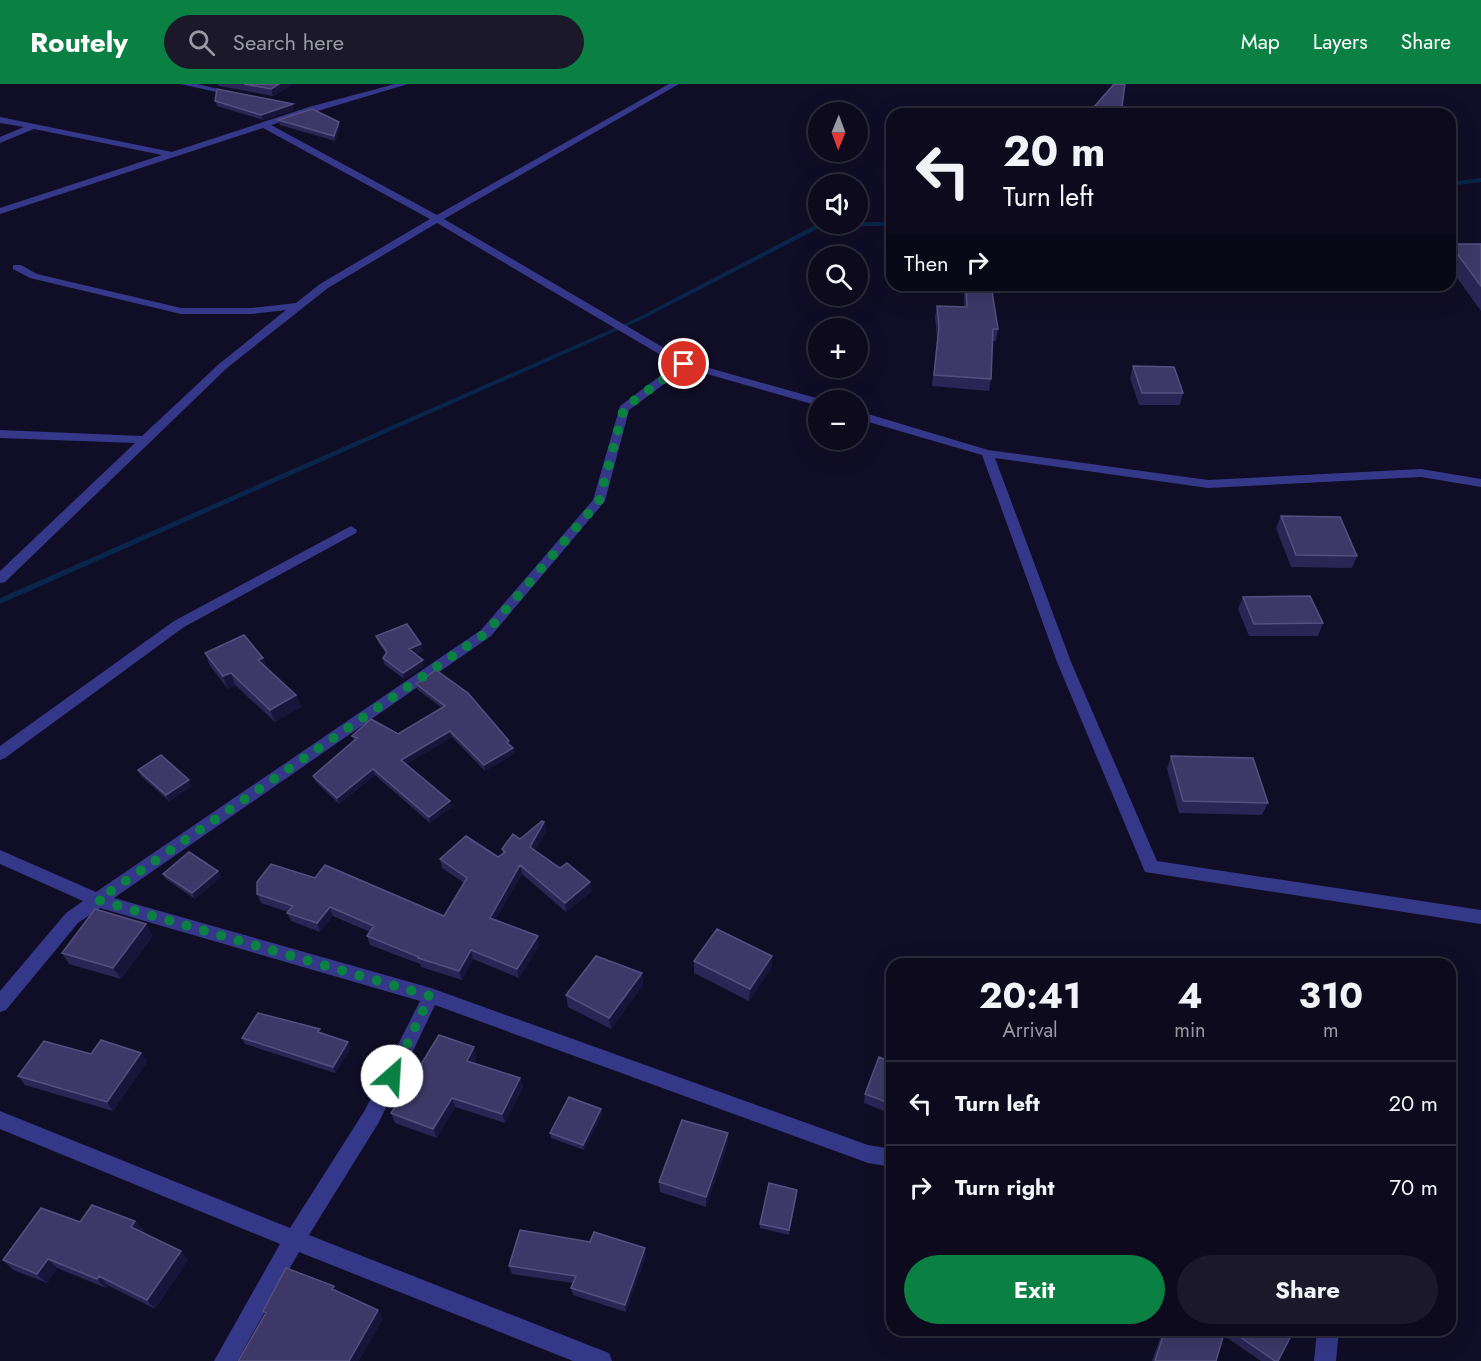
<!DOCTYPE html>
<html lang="en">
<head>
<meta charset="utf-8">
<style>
	body { margin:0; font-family:Jost,sans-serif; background:#1a1829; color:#f1f3f6; height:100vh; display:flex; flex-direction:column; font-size:22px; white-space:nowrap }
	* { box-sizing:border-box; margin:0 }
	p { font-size:20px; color:#9a9aa3 }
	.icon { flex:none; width:33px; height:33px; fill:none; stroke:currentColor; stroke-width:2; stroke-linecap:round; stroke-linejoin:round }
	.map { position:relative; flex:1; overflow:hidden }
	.drawer { position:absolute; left:886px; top:874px; width:570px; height:378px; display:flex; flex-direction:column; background:#0c0a1c; border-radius:18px; box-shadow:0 6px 24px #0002,0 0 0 2px #2c2b3b }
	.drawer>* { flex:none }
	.guide { position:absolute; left:886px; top:24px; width:570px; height:183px; border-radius:18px; box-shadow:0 6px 24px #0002,0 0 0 2px #2c2b3b; background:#0c0a1c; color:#f1f3f6; overflow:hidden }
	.needle { width:39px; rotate:181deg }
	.controls { position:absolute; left:808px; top:18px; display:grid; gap:12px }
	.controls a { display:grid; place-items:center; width:60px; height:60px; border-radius:50%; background:#0c0a1c; box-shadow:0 6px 24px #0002,0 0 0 2px #2c2b3b; font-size:30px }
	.pin { position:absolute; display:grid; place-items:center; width:51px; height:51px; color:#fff; margin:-26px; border:3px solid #fff; border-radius:50%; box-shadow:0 2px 6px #0007 }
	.me { position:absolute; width:66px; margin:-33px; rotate:26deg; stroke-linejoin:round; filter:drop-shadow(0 0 4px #0008) }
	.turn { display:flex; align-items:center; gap:21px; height:126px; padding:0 18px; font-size:27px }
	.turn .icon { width:78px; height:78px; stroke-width:2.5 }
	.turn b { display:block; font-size:42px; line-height:51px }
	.then { display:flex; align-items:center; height:57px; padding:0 18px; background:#0003; gap:12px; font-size:22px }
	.eta { display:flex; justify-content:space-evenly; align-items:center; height:102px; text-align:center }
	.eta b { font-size:36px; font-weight:700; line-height:42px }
	.primary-button { display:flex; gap:12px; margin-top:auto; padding:12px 18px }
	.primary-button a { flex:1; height:69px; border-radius:36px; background:#0b8043; color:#fff; font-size:24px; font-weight:700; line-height:69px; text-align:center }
	.primary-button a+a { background:#1a1829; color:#f1f3f6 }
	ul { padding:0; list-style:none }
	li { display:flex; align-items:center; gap:18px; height:84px; padding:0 18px; border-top:2px solid #2c2b3b }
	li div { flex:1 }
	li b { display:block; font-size:22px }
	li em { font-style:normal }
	header { display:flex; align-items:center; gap:36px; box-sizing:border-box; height:84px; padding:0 30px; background:#0b8043; color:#fff }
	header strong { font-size:28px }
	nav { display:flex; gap:33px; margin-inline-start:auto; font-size:21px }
	.search { width:420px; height:54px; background:#1a1829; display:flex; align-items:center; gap:15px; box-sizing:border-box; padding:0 21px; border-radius:33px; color:#9a9aa3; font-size:22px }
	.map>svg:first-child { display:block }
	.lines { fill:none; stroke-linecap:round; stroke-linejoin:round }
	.stream { fill:#092549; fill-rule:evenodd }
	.minor { fill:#353888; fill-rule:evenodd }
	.wall { fill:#2b2555 }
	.shaded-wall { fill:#18143a }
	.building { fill:#3d3867; stroke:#55507f; stroke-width:1.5 }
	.route { stroke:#0b8043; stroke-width:10; stroke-dasharray:0 18 }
</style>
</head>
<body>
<header>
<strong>Routely</strong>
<div class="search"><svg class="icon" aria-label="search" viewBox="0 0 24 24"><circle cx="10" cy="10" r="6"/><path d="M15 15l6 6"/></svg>Search here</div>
<nav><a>Map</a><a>Layers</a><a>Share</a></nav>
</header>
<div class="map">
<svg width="1481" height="1277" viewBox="0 0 1481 1277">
	<rect width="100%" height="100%" fill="#100d26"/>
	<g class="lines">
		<path class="stream" d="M1481,94V98L1450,102V98Z
			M858,138H892V142H823L641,236L0,520V514L637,234L819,139L858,140Z"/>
		<path class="minor" d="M180,0H197L239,10L235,12Z
			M395,0H408L271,41L437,131L669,0H679L444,135L688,278L823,316H819V322L686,284L629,326L605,417L491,552L114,814L431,904L868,1061L892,1065V1083L868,1079L435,921L379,1038L309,1151L601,1266L609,1269L612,1277H573L299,1168L237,1277H214L280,1160L0,1045V1027L290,1144L365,1026L420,917L100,824L78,839L6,926L0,928V907L66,829L83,817L0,780V766L96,808L481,546L593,416L620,322L676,280L437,139L328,204L227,284L5,498L0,499V487L135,359L0,354V346L142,352L219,280L286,226L251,230H181L30,194L13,185V181H21L37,190L181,224H251L296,219L320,200L430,135L263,44L0,130V124L162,71L34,45L0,59V53L24,43L0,39V33L172,68L309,23Z
			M858,327L988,366L1208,396L1421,385L1481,395V403L1421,393L1208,404L995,374L1071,578L1157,777L1481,826V840L1145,788L1057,578L982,371L858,335Z
			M351,442L357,446L356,449L184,543L5,674L0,676V662L174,537Z
			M1317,1246H1339L1336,1277H1314Z"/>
	</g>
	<path class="wall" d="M218,0H293L273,12L219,2Z
		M215,17L294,26L263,36L217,22Z
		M278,36L340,43L335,57L280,41Z
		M1450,160H1481V227L1450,184Z
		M964,201H991L998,245L996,257H992L991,295L989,307L932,302L937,254L935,233L937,222L964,223Z
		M1133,282L1183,309L1180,321H1139L1130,294Z
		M1281,432L1357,472L1352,484L1291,483L1276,444Z
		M1243,513L1323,539L1318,552H1249L1238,525Z
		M376,552L421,560L423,567L415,570L424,582L404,595L384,580L383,574L386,570L378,558Z
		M205,569L263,574L267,584L296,611L301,623L275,638L235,601L228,605L210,582Z
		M416,600L510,661L513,664L514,670L485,687L452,653L406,680L452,723L430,739L375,691L339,720L316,698L313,692L354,656L352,652L398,650L442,624L418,606Z
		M1171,672L1268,719L1262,731L1179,729L1167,685Z
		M138,686L192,702L169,717L141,692Z
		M544,738L546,747L535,766L592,807L566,828L522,790L495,836L540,861L519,894L473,875L462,896L421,883L420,880L370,861L367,852L370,848L333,832L320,848L291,837L287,829L288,828L261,819L257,810L315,794L444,832L464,799L442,784L440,775L498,773L503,770L502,765L520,755Z
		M218,787L221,793L195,815L166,795L163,790Z
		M153,852L121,895L69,880L62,869Z
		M772,872V883L749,917L694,889V877Z
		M642,889L643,901L611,945L568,923L566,911Z
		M322,949L351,964L335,989L245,960L242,954Z
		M141,969L147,978L113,1027L25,1001L18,992L91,970Z
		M477,972L474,979L520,994L523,1003L505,1039L455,1023L437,1054L395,1039L391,1029Z
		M892,978V1030L864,1019L865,1010Z
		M602,1030L584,1066L551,1054L550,1049Z
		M728,1060L706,1123L660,1108L659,1098Z
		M797,1111L789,1151L760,1144V1140Z
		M135,1137L144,1146L142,1148L181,1167L188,1176L155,1225L107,1201L106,1204L57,1184L47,1199L13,1186L3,1176L80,1138Z
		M892,1159V1175L889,1174Z
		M646,1172L626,1228L573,1211L571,1204L573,1199L512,1190L509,1182Z
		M1163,1246H1286L1278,1277H1261L1223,1251L1216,1277H1152Z"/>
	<path class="shaded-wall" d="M279,0H293L273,12L271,5Z
		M293,20L294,26L263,36L261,31Z
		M339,38L340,43L335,57L334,52Z
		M421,560L423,567L411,572L409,565Z
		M263,574L267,586L258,576Z
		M423,576L424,582L404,595L403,589Z
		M231,589L235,601L228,605L223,592Z
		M296,611L301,623L275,638L270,626Z
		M450,647L452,653L403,682L401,676Z
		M513,664L514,670L485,687L484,681Z
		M373,685L375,691L339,720L337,714Z
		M189,696L192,702L169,717L166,711Z
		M450,717L452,723L430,739L429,733Z
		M544,738L546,747L532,771L530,763Z
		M520,781L522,790L492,842L490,834Z
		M218,787L221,793L195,815L192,809Z
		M590,798L592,807L566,828L565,819Z
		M330,823L333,832L320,848L317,839Z
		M146,840L153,852L121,895L113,884Z
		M538,852L540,861L519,894L517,885Z
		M471,866L473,875L462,896L459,887Z
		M772,872V883L749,917L750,905Z
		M642,889L643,901L611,945L609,934Z
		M348,958L351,964L335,989L333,983Z
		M474,963L477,972L470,987L467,977Z
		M141,969L147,978L113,1027L107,1018Z
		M520,994L523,1003L505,1039L502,1030Z
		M452,1014L455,1023L437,1054L433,1045Z
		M601,1025L602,1030L584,1066L583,1061Z
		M728,1049V1060L706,1123V1113Z
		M135,1137L144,1146L140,1153L131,1143Z
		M645,1164L646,1172L626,1228L625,1221Z
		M181,1167L188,1176L155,1225L147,1216Z
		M48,1175L57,1184L47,1199L37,1190Z
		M99,1192L107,1201L106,1204L97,1195Z
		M378,1226L383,1235L359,1277H349Z"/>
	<path class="building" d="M244,0H279L271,5Z
		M1114,0H1125L1121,30H1088Z
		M217,5L293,20L261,31L215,17Z
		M312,25L339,38L334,52L278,36Z
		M1450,160H1481V202Z
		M966,201H991L998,245H993L991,295L934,291L939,243L937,222L967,223Z
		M1133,282L1174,283L1183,309H1142Z
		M1281,432L1340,433L1357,472L1296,471Z
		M1310,512L1323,539L1254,540L1243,513Z
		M407,540L421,560L409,565L423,576L403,589L383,574L387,568L376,552Z
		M244,551L263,574L258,576L296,611L270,626L231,589L223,592L205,569Z
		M436,586L468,609L509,657L507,659L513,664L484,681L450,647L401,676L450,717L429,733L373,685L337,714L313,692L357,654L352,652L371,635L398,650L445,622L416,600Z
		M161,671L189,696L166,711L138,686Z
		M1171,672L1253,674L1268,719L1183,717Z
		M542,737L544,738L530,763L560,784L567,779L590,798L565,819L520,781L490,834L538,852L517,885L471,866L459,887L418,874L419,873L367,852L374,842L330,823L317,839L287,829L293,822L257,810V798L271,780L315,794L325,781L444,832L467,794L440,775L466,752L498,773L505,768L502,765L513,750L520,755Z
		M189,768L218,787L192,809L163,790Z
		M95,825L146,840L113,884L62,869Z
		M717,845L772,872L750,905L694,877Z
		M596,872L642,889L609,934L566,911Z
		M258,929L320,945L318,948L348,958L333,983L242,954Z
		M439,951L474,963L467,977L520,994L502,1030L452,1014L433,1045L391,1029Z
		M101,956L141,969L107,1018L18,992L44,957L91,970Z
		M879,973L892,978V1020L865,1010Z
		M569,1013L601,1025L583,1061L550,1049Z
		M682,1036L728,1049L706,1113L659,1098Z
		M769,1099L797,1106L789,1146L760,1140Z
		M92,1121L135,1137L131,1143L181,1167L147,1216L99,1192L97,1195L48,1175L37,1190L3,1176L41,1124L80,1138Z
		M520,1146L590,1158L594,1148L645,1164L625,1221L571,1204L576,1192L509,1182Z
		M892,1159V1170L890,1169Z
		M286,1184L334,1202L332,1205L378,1226L349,1277H238L266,1229L263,1227Z
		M1165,1246H1225L1216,1277H1155Z
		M1230,1246H1286L1292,1250L1278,1277H1275Z"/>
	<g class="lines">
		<path class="route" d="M392,992L430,912L98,816L486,549L599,417L624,324L684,280"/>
	</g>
</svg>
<div class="controls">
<a><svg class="needle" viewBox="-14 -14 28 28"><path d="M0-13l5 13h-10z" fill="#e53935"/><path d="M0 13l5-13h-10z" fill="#9a9aa3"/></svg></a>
<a><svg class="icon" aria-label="sound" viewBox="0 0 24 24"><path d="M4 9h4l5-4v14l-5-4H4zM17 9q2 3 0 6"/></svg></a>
<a><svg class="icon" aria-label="search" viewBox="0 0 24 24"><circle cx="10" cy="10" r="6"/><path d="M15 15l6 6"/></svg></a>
<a>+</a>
<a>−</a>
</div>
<div class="pin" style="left:684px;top:280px;background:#d93025"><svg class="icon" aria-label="arrive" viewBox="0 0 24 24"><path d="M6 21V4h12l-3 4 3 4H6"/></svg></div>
<svg class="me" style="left:392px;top:992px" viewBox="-20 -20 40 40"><circle r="19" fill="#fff"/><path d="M0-13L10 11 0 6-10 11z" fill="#0b8043"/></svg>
<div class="guide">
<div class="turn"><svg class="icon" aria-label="left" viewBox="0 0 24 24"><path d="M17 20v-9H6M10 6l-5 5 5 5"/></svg><div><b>20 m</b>Turn left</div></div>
<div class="then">Then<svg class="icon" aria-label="right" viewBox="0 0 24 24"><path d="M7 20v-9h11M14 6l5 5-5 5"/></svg></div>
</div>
<section class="drawer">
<div class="eta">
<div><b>20:41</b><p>Arrival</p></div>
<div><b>4</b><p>min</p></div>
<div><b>310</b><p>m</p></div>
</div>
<ul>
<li><svg class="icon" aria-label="left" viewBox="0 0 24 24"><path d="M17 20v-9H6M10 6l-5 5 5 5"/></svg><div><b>Turn left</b></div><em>20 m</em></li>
<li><svg class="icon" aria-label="right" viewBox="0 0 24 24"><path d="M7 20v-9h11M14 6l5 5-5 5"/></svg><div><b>Turn right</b></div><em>70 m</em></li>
</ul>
<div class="primary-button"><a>Exit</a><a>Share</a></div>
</section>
</div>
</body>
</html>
